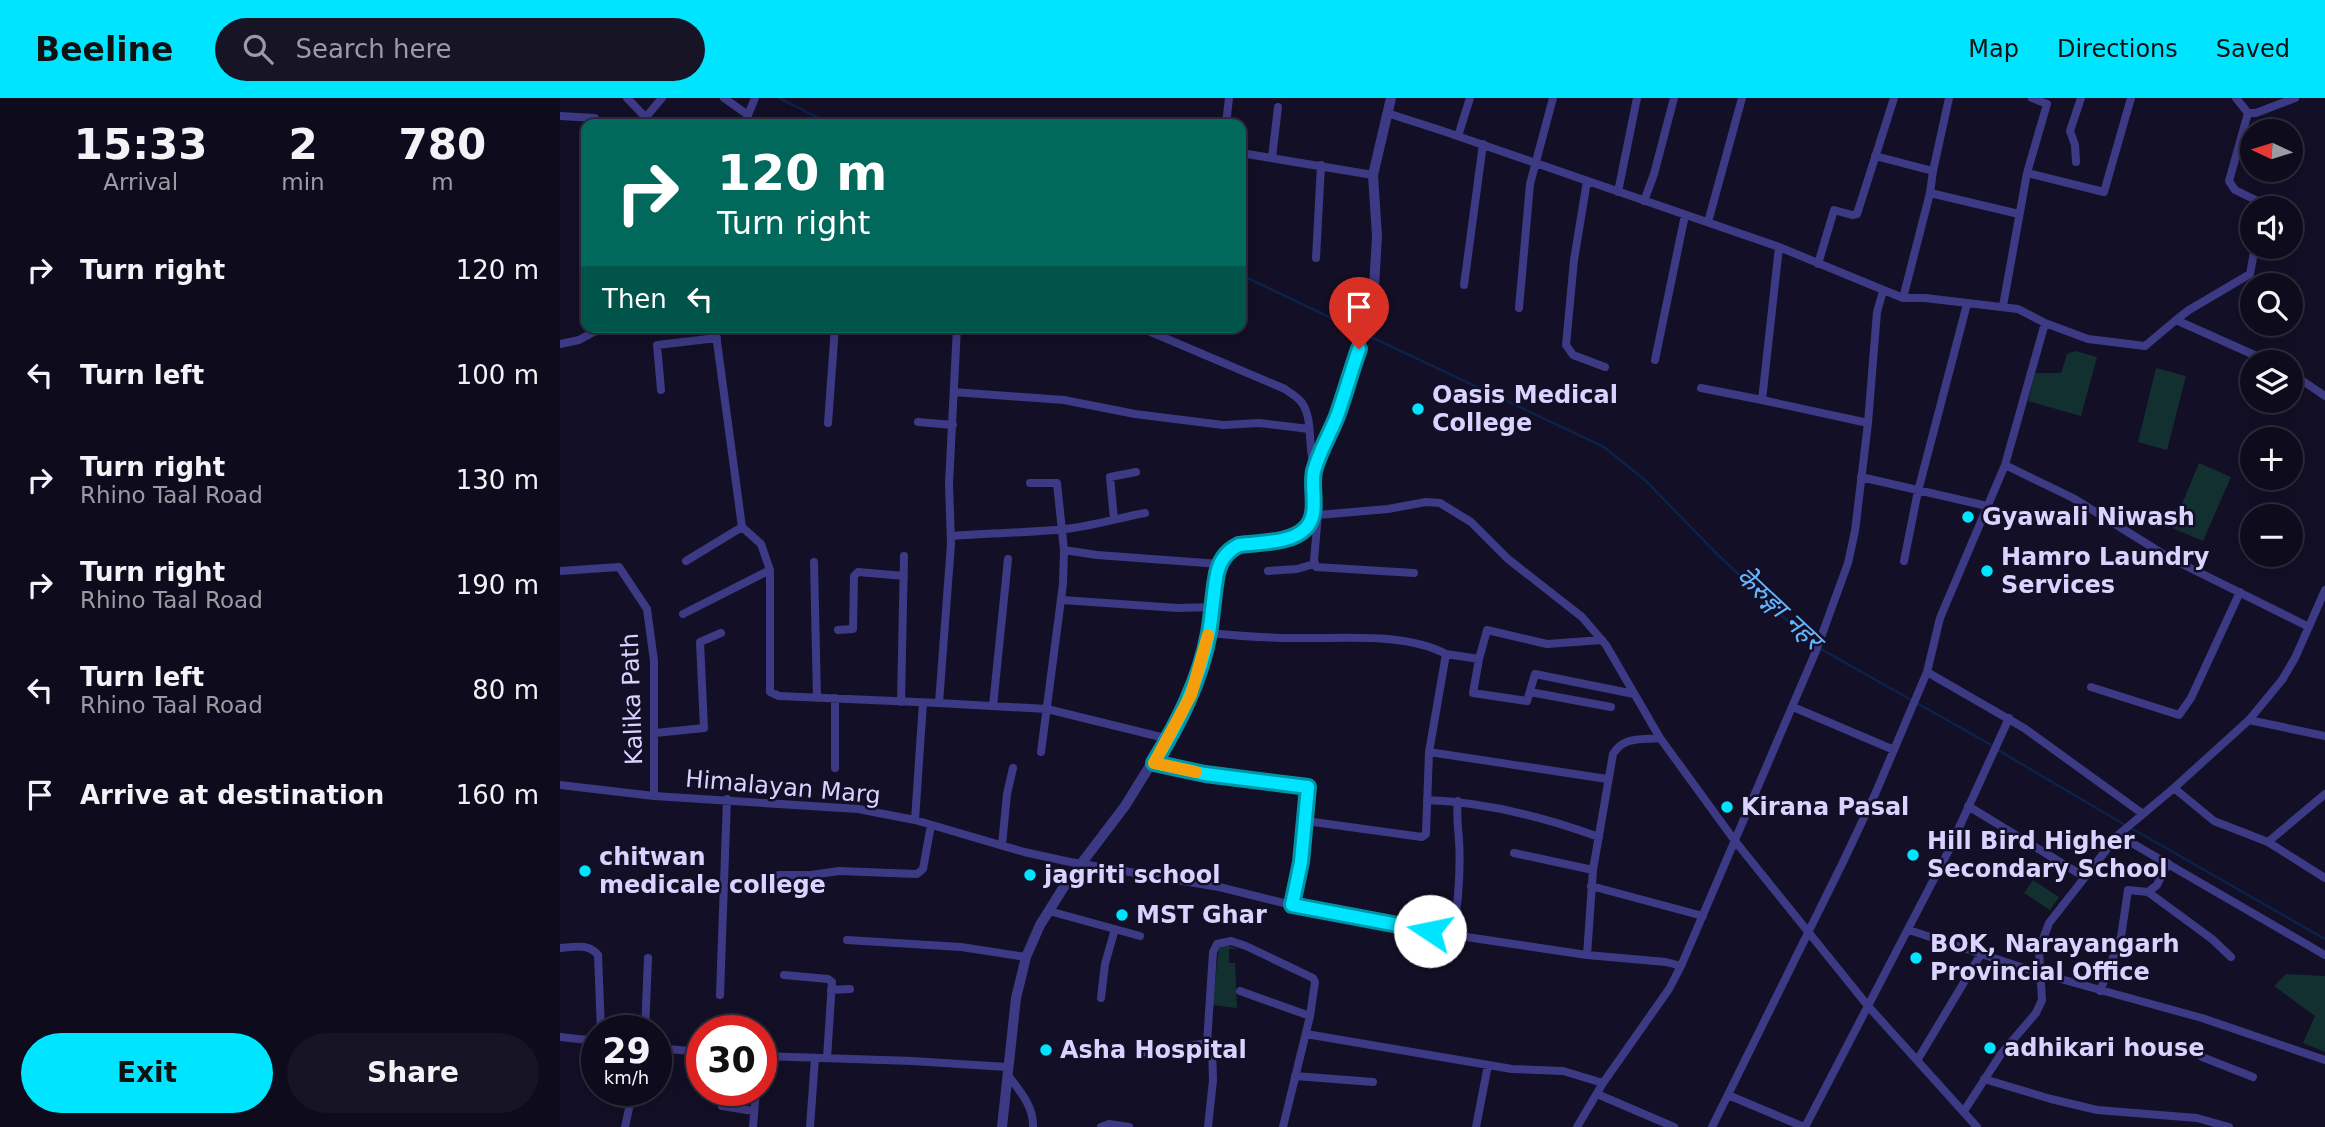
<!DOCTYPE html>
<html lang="en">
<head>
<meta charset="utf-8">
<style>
	body { margin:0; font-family:"DejaVu Sans","Noto Sans Devanagari",sans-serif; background:#171425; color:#f1f3f6; height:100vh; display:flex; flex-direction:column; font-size:26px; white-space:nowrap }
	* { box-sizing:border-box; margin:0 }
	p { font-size:23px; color:#9b9ba3 }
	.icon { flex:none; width:38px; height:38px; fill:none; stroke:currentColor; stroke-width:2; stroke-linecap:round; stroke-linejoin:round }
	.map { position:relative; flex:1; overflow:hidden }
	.sheet { display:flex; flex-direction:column; background:#0e0b1c; width:560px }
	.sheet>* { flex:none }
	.top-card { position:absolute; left:21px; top:21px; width:665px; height:214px; border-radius:14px; box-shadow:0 4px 18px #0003,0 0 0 2px #2e2b3b; background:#00695c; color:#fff; overflow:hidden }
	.needle { width:46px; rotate:274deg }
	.tools { position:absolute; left:1680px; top:21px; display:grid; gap:14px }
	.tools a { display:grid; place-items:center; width:63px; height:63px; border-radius:50%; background:#0e0b1c; box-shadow:0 4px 18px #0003,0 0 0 2px #2e2b3b; font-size:35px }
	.speed { position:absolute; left:21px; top:917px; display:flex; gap:14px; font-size:35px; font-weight:700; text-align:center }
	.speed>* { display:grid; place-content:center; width:91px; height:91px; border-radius:50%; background:#0e0b1c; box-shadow:0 4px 18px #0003,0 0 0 2px #2e2b3b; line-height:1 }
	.speed small { font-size:18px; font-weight:400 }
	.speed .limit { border:10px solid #d22; background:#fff; color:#111 }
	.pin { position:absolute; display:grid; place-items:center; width:60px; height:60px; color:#fff; margin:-72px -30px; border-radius:50% 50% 50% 0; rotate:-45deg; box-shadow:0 0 7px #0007 }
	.pin .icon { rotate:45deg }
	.me { position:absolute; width:77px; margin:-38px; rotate:281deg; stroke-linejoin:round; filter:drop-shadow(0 0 5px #0008) }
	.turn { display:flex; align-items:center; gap:24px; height:147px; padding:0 21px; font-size:32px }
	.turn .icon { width:91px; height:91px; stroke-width:2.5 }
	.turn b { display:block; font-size:49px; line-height:60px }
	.then { display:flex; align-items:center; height:66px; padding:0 21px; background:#0003; gap:14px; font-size:26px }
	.eta { display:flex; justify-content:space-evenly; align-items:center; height:119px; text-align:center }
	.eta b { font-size:42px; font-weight:600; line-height:49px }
	.cta { display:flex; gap:14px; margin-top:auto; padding:14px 21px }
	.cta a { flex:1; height:80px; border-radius:42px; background:#00e5ff; color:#111; font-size:28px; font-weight:600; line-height:80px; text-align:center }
	.cta a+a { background:#171425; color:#f1f3f6 }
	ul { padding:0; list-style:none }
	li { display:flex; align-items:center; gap:21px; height:105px; padding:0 21px }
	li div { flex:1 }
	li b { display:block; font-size:26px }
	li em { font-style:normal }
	header { display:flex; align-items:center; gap:42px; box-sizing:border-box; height:98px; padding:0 35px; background:#00e5ff; color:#111 }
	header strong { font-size:33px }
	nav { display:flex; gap:38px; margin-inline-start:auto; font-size:24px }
	.search { width:490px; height:63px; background:#171425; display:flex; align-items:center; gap:18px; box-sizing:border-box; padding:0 24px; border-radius:38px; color:#9b9ba3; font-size:26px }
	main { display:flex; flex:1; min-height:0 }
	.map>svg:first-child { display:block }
	.green { fill:#12302f }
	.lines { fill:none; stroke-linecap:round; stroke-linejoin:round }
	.stream { stroke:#0c2248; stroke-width:2.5 }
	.minor { stroke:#3d3a85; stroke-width:8 }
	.tertiary { stroke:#3d3a85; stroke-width:10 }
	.route-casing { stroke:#0095a6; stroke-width:18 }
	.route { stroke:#00e5ff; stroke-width:12 }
	.slow { stroke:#f59e0b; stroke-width:12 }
	.poi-dot { fill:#00e5ff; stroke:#130f26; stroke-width:2.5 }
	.labels { text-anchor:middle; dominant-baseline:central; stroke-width:5; stroke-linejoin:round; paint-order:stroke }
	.poi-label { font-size:24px; font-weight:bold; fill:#d9d4ff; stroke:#130f26; text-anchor:start }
	.street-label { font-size:24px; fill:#d9d4ff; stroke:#130f26 }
	.water-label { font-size:26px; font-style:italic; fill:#62b6ff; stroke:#130f26 }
</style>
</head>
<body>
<header>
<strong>Beeline</strong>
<div class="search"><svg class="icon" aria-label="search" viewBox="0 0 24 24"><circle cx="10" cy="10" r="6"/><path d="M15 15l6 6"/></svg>Search here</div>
<nav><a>Map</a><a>Directions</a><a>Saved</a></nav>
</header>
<main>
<section class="sheet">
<div class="eta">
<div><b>15:33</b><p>Arrival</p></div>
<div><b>2</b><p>min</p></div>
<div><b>780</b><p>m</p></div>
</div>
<ul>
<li><svg class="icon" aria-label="right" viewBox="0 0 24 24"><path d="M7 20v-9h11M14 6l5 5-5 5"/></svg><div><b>Turn right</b></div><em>120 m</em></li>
<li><svg class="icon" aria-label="left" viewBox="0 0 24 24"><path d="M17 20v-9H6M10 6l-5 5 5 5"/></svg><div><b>Turn left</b></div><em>100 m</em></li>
<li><svg class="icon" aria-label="right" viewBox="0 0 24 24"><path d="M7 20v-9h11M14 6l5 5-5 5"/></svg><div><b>Turn right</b><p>Rhino Taal Road</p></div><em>130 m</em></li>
<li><svg class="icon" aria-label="right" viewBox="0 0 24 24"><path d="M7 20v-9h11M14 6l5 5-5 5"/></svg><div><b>Turn right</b><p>Rhino Taal Road</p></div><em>190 m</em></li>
<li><svg class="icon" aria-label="left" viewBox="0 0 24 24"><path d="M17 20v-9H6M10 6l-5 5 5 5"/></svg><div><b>Turn left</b><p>Rhino Taal Road</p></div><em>80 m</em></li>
<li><svg class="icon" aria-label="arrive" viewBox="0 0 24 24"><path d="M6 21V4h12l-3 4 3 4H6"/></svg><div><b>Arrive at destination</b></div><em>160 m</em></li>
</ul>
<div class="cta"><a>Exit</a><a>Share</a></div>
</section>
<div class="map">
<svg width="1765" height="1029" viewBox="0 0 1765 1029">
	<rect width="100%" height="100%" fill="#130f26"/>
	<path class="green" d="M1515,253L1537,259L1521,318L1468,303L1475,275H1501L1507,256Z
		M1596,270L1626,278L1607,352L1578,344Z
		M1639,365L1671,379L1643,443L1612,430Z
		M1473,782L1499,799L1490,812L1464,795Z
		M666,847L678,851H669V865H675L677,910L652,907L659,850Z
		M1726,876L1765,878V954L1743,945L1755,918L1714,888Z"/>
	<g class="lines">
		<path class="stream" d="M219,0L271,26
			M681,177L801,234
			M807,237L1044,349L1085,382L1156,455L1252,546L1433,648
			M1438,652L1565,727
			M1571,730L1765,841"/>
		<path class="minor" d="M67,0L92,26
			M164,0L188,17L195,0
			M1676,0L1688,15H1696L1735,0
			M827,15L883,33L1219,149L1343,200H1365L1458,211L1485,225L1528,241L1585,248L1616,222L1710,264
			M1688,15L1669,83L1675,92L1700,104L1699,110
			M0,18L35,20L37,26
			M86,19L102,0
			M666,26L669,0
			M898,38L910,0
			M681,55L813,77
			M1315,58L1373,73L1370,95L1343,200
			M712,60L718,9
			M1516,64L1515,47L1510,33L1521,0
			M1373,73L1389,0
			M1467,75L1544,94L1571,0
			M1027,83L1014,162L1006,247L1013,257L1045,269
			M1058,94L1077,0
			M1370,95L1459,116
			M1084,103L1094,76L1114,0
			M1148,124L1182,0
			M1219,149L1202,302L1308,325
			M756,160L761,67
			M1258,166L1274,112L1292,117L1297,116L1334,0
			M904,187L923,46
			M1443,208L1467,75L1487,6L1472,0
			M959,210L970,86L993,0
			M1616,222L1629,212L1690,176L1695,149
			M155,229L182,429L201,446L210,472V594L219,598L379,605
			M397,229L389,386L391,446L379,605L487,611L609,641
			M579,229L725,291C730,295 739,300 742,305C754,322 747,352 755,371
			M0,246L19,242L43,229
			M1095,262L1125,117
			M1731,275L1765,298
			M1141,290L1202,302
			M101,292L97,247L157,240
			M394,294L504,302L575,316L663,327L699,325L749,331
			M358,324L393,327
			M268,325L275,229
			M1445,367L1513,400L1608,459L1749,529
			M1301,379L1427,408
			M470,385H497L504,452L503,486L481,654
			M754,414L758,417L828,411L866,404L880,405L911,424L948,461L1022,519L1046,547L1100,640L1175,743L1308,908L1417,1029
			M758,417L754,462L756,469L854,475
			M554,421L550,379L576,374
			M391,438C429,435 467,435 505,431C532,428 558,420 585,415
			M504,452L537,457L660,466
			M126,463L182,429
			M1344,463L1358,393L1407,206
			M254,464L257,600
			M0,473L59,469L87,511L94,563V698
			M708,473L737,471L754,466
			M502,502L618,510L652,509
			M123,516L210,472
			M278,532L293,531L294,478L298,474L344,478
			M649,535C678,538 707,540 736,540C784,541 844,534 886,556L869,654L866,736L862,739L746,723
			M886,556L919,561L927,532L987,546L1042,542
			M919,561L913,595L967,603L975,576L1074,596
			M1367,574L1464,630L1583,716
			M1531,589L1619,617L1631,600L1680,494
			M970,594L1051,609
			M275,600V670
			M341,604L344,458
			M433,608L448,461
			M1233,609L1334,652
			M1689,622L1765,638
			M95,635L144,630L140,544L161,535
			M1100,640C1081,642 1064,638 1053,656L1033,772L1027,857L1106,864L1121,868
			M869,654L1047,681
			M594,665L645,676L748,689L741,764L732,807
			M0,687L94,698L298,711L355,722L464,754L510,764L659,789L732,807L893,837L1027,857
			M1614,690L1654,723L1708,744L1765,780
			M867,702C926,704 984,719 1039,739
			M1408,708L1523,778
			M355,722L363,605
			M1558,737L1765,857
			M1708,744L1765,696
			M442,747L447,696L453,670
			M954,755L1033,772
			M219,777H251L279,773L357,776L363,771L371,727
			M1031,788L1143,818
			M1588,794L1597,787L1608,765
			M489,813L580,838
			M1349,832L1479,875L1642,920L1765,962
			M893,837C898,806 901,774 899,742C898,728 896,717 898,703
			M287,842L401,849L466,859
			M0,850C14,849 29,845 38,857L41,933
			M224,877L268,881L272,884L267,960
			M271,892L290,891
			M680,893L750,918
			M1540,893L1561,839L1568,792L1588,794L1652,841L1671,859
			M160,897L167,701
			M541,900L545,866L555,831
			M85,933L88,860
			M746,936L952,971L1003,973L1043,985
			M0,939L37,943
			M96,950L142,954
			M579,955L647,945
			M201,958L352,963L447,969
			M1642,959L1693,979
			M1358,961L1421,856
			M447,976C459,992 474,1008 473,1029
			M735,978L813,984
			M1424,981L1491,1001L1537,1012L1637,1020L1669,1029
			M1037,996L1114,1029
			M1168,997L1244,1029
			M162,1008L193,1013
			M1404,1013L1441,956L1476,915L1482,902L1479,852L1489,825L1558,737L1614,690L1689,622L1722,582L1735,560L1765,492
			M65,1029L73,992
			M193,1029L196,992
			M250,1029L255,960
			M541,1029L549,1026L569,1029
			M648,1029L653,982L652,949L647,945L653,854L657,846L671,843L686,848L753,880L755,884L750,918L723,1029
			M916,1029L928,967
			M1017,1029L1043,985L1109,891L1121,868L1256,553L1288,465L1295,433L1308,325L1317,214L1323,193
			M1152,1029L1284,762L1316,694L1367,574L1380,520L1445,367L1485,225
			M1245,1029L1387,756L1449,620"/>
		<path class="tertiary" d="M442,1029L456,900L466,859L480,827L505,787L565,708L622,616L643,560L660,466L667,454L679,447L738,437L749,426L754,414L752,389L755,371L777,319L805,234L814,190L817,138L813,77L831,0"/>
	</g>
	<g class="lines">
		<g class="route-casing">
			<path id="route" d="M799,251C791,273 785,296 777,318C770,336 759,354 754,373C750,391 760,415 746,430C731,446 699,444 679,447C664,454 658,466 656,481C653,499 652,518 649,535C640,583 619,624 594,665L645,676L748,689L741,764L732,807L870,833"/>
		</g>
		<use href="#route" class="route"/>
		<path class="slow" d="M636,674L594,665L631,597L648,537"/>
	</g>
	<g class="poi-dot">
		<circle cx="858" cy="311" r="7"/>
		<circle cx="1408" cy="419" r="7"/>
		<circle cx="1427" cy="473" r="7"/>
		<circle cx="1167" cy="709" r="7"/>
		<circle cx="1353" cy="757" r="7"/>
		<circle cx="25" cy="773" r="7"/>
		<circle cx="470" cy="777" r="7"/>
		<circle cx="562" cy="817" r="7"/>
		<circle cx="1356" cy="860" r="7"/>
		<circle cx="1430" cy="950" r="7"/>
		<circle cx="486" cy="952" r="7"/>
	</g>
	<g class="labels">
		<g class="poi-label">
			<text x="872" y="297">Oasis Medical<tspan x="872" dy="28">College</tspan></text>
			<text x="1422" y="419">Gyawali Niwash</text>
			<text x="1441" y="459">Hamro Laundry<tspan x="1441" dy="28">Services</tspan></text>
			<text x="1181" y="709">Kirana Pasal</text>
			<text x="1367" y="743">Hill Bird Higher<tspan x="1367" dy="28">Secondary School</tspan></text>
			<text x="39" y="759">chitwan<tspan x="39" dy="28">medicale college</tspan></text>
			<text x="484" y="777">jagriti school</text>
			<text x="576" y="817">MST Ghar</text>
			<text x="1370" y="846">BOK, Narayangarh<tspan x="1370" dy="28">Provincial Office</tspan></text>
			<text x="1444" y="950">adhikari house</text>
			<text x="500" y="952">Asha Hospital</text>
		</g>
		<g class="street-label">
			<text transform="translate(72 601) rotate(-92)">Kalika Path</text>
			<text transform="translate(223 689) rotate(5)">Himalayan Marg</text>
		</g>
		<g class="water-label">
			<text transform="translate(1219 510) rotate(43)">केेरुङ्गा नहर</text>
		</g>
	</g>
</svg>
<div class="tools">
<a><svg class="needle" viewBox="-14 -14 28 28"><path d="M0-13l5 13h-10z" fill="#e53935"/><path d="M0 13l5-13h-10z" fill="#9b9ba3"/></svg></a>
<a><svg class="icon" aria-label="sound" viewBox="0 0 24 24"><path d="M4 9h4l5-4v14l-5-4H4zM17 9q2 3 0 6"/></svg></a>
<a><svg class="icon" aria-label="search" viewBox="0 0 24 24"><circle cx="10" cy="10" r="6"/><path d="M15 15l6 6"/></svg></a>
<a><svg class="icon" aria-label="layers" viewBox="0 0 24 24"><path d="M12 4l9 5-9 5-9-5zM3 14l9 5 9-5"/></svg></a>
<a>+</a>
<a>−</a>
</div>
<div class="speed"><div>29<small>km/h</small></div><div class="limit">30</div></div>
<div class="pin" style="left:799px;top:251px;background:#d93025"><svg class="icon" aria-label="arrive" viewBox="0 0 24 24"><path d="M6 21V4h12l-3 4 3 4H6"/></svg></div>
<svg class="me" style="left:870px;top:833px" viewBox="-20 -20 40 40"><circle r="19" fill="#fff"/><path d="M0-13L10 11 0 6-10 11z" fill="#00e5ff"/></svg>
<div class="top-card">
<div class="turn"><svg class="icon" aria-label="right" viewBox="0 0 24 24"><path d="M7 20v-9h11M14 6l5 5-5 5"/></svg><div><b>120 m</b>Turn right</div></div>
<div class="then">Then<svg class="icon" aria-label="left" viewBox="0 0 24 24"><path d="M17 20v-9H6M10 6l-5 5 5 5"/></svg></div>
</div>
</div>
</main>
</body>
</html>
